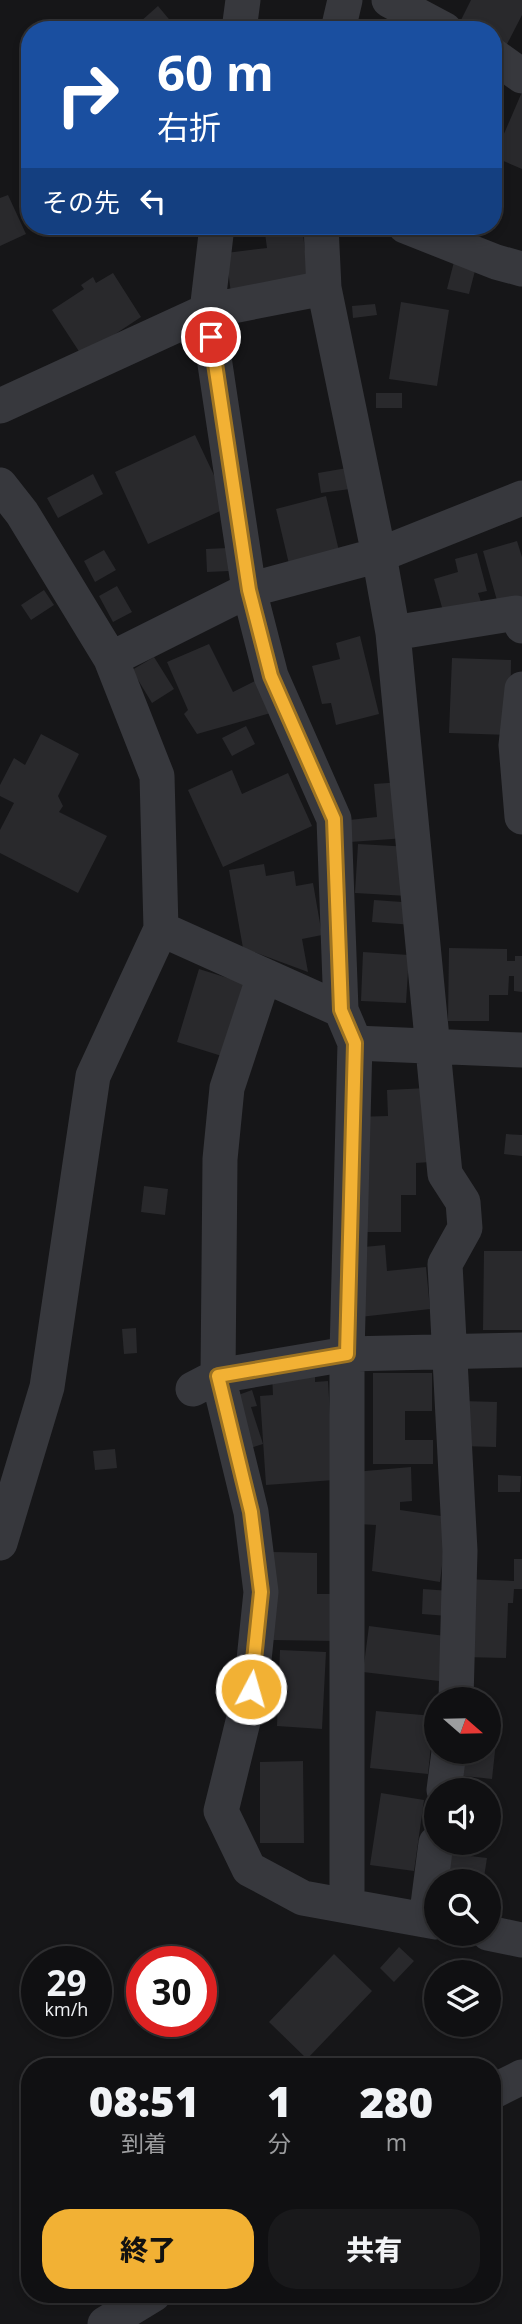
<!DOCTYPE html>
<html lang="ja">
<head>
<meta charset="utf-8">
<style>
	body { margin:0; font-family:"Open Sans","Noto Sans JP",sans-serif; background:#19191b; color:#f1f3f6; height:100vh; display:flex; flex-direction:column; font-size:26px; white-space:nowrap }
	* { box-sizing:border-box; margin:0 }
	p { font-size:23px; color:#9c9d9f }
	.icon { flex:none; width:38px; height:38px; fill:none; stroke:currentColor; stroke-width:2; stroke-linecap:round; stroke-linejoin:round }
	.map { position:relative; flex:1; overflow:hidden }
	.side { position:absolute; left:21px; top:2058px; width:480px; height:245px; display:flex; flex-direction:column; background:#101012; border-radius:28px; box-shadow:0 4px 10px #0003,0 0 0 2px #303032 }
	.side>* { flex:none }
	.banner { position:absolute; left:21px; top:21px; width:481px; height:214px; border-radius:28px; box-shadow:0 4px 10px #0003,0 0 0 2px #303032; background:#1a4fa0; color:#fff; overflow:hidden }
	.needle { width:46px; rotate:110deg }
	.tools { position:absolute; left:424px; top:1687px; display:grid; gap:14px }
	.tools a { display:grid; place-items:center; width:77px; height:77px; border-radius:50%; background:#101012; box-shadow:0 4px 10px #0003,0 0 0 2px #303032; font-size:35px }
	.speed { position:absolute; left:21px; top:1946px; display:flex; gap:14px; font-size:35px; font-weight:700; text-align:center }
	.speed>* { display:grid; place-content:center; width:91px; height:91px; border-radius:50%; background:#101012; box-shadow:0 4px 10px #0003,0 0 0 2px #303032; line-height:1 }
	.speed small { font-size:18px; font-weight:400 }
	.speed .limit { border:10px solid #d22; background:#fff; color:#111 }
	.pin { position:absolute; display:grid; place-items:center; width:60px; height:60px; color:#fff; margin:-30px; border:4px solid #fff; border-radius:50%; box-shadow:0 2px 7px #0007 }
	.me { position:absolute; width:77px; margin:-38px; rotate:6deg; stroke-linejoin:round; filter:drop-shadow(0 0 5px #0008) }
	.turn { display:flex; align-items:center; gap:24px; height:147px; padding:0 21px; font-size:32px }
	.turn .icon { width:91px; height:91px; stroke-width:2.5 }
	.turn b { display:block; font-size:49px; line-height:60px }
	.then { display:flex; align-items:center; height:66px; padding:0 21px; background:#0003; gap:14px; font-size:26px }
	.eta { display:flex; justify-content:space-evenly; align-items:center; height:119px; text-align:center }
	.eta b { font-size:42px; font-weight:800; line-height:49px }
	.primary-button { display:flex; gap:14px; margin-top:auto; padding:14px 21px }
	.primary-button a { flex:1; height:80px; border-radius:28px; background:#f2b134; color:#111; font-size:28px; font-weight:800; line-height:80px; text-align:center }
	.primary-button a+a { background:#19191b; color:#f1f3f6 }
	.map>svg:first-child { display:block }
	.building { fill:#29292c }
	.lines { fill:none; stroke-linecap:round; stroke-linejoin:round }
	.minor { stroke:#37383d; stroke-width:35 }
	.route-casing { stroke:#9d7322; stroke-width:18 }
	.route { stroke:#f2b134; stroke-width:12 }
</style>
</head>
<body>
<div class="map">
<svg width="522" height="2324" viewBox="0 0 522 2324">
	<rect width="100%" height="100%" fill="#161618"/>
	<path class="building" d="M471,0H522V15L506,46L494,40V30H475L460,22Z
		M158,6L178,30H131Z
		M522,92V169L494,157Z
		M8,195L26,234L0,246V198Z
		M264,226H302L309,284L231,294L226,253L267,248Z
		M456,254L478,259L469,294L447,289Z
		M113,273L141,317L82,356L52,310L84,289L81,285L93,277L96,283Z
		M401,302L449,310L437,386L389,379Z
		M375,304L377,315L353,318L352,306Z
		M376,393H402V408H376Z
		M195,435L229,507L148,544L115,472Z
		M353,467L357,488L321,493L318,473Z
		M93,474L103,494L58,518L47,498Z
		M326,496L339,551L289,564L276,509Z
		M517,541L522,557V597L498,604L483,551Z
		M228,548L229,571L207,572L206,549Z
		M104,550L116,570L95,582L84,561Z
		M477,553L487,591L478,593L483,608L445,618L434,579L458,572L455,559Z
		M117,586L132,612L113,622L99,596Z
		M44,590L54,605L31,620L21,605Z
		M360,636L379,714L336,725L331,703L322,704L312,666L340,659L336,643Z
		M209,644L233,692L265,676L274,712L197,734L184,714L188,710L167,662Z
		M154,657L174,689L152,703L132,670Z
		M452,658L511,660L510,735L449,733Z
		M246,726L255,744L232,756L222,738Z
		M41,734L79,754L58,796L63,806L59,812L107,836L78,893L0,853V830L14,803L0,796V785L14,758L25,765Z
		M232,770L242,794L288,773L312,826L223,867L188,790Z
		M402,782L406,838L350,842L349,820L377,817L374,784Z
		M358,844L411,847L408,896L355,893Z
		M264,864L266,876L294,871L296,886L313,883L322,935L302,939L308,972L243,948L229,870Z
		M374,900L416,903L414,925L372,922Z
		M449,948L507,949V961H515V956H522V992L514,991V976H509L508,995H489V1021H448Z
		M363,952L409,955L406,1003L361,1001Z
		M199,969L247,984L225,1057L177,1042Z
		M428,1088L430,1162L416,1163V1195H401V1232H352L354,1117L388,1116L387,1090Z
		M506,1134L522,1135V1156L504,1154Z
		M144,1186L168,1189L165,1215L141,1212Z
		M385,1245L387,1271L426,1267L430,1309L360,1317L353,1248Z
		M484,1251H522V1330H483Z
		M136,1328L137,1353L124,1354L122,1329Z
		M315,1372V1382L328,1381L334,1480L266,1485L260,1396L273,1395L272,1375Z
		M373,1373H432V1411H405V1440H433V1464H373Z
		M252,1390L257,1406L251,1407L263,1444L250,1448L233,1397Z
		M462,1401L497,1402L496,1447L461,1446Z
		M115,1449L117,1468L95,1470L93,1451Z
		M411,1467L412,1501L400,1502V1510L448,1517L440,1582L372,1571L376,1525L358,1524L354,1472Z
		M498,1475L521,1476L520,1492H498Z
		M273,1552L317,1553V1594H336L335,1641L272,1640Z
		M514,1559H522V1589H514L513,1603H508L506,1658L462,1657L464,1579L514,1581Z
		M423,1589L450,1591L448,1616L422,1614Z
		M369,1626L445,1636L439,1681L363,1672Z
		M280,1650L326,1652L322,1729L277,1726Z
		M376,1711L434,1716L428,1774L370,1768Z
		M488,1722L498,1723L492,1779L456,1775L459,1752H488Z
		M303,1761L304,1843H260V1762Z
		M381,1793L424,1800L414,1871L370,1865Z
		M450,1843L471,1846L470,1856L487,1858L484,1877L467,1875L466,1881L439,1880Z
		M399,1947L414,1961L394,1982L380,1968Z
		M334,1954L372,1991L307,2059L269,2022Z"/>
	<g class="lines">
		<path class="minor" d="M389,0L445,30
			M239,30L243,0
			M338,30L345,0
			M494,56L522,76
			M217,226L207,311L249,590L271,676L334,819L341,1010L355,1043L347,1354V1906L436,1922
			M405,226L496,262L522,269
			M0,406L207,311L324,288
			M0,485L22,513L111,659L157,776L161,929L341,1010
			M522,498L379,555L393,633L516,613L522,626
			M393,633L445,1174L463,1202L465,1228L445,1264L460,1551L456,1699
			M111,659L249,590L379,555L324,288L321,226
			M522,689L516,745L522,817
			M264,976L227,1088L220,1159L218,1376L251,1512L261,1592L251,1689L221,1811L249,1869L303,1898L347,1906
			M355,1043L522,1050
			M193,1389L218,1376L347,1354L522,1350
			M0,1543L47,1387L93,1076L161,929
			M444,1790L449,1752
			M426,1920L436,1843
			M488,1933L522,1940
			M492,2092L522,2077
			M105,2324L154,2294"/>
	</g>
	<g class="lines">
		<g class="route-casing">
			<path id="route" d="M211,337L249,590L271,676L334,819L341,1010L355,1043L347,1354L218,1376L251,1512L261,1592L251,1689"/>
		</g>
		<use href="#route" class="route"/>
	</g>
</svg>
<div class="tools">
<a><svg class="needle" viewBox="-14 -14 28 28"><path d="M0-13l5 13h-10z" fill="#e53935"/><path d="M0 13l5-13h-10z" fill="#9c9d9f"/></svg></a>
<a><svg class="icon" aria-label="sound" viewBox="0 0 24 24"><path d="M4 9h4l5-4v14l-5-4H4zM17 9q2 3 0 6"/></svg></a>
<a><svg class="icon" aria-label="search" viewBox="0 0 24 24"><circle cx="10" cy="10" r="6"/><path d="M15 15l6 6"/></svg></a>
<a><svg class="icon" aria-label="layers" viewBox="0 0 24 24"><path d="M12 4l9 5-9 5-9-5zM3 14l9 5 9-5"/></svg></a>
</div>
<div class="speed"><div>29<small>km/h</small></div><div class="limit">30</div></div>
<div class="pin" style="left:211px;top:337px;background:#d93025"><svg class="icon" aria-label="arrive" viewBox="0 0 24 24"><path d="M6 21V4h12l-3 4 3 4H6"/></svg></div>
<svg class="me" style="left:251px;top:1689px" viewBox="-20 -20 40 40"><circle r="17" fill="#f2b134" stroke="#fff" stroke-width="3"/><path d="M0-11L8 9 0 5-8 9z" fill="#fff"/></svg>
<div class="banner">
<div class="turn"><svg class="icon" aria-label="right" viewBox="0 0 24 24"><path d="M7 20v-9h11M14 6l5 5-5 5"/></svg><div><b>60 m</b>右折</div></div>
<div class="then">その先<svg class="icon" aria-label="left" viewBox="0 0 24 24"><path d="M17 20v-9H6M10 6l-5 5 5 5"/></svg></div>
</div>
<section class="side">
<div class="eta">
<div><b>08:51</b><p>到着</p></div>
<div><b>1</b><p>分</p></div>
<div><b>280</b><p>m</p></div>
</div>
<div class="primary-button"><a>終了</a><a>共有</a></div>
</section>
</div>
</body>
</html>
